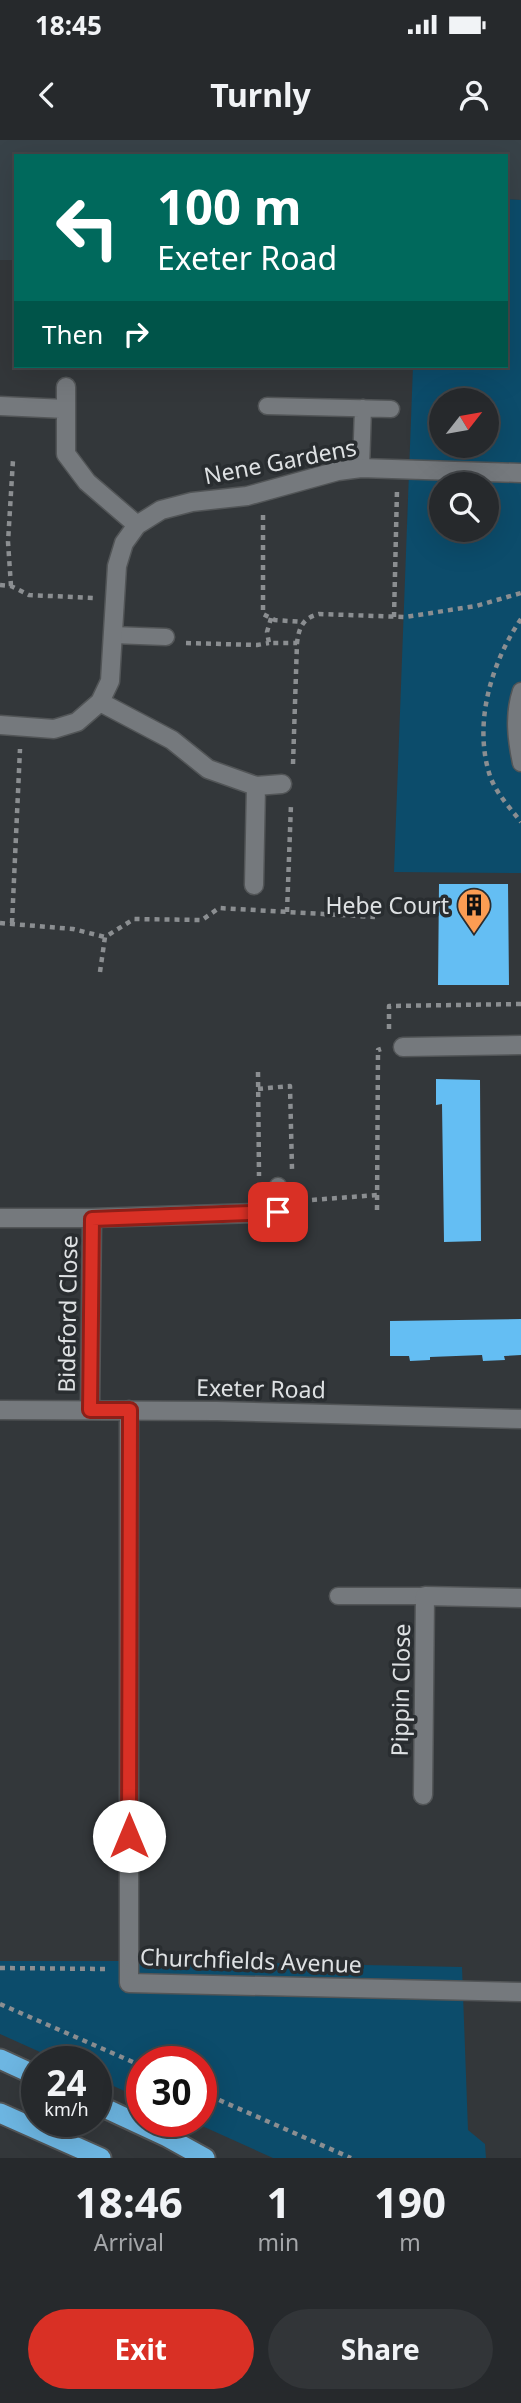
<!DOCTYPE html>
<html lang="en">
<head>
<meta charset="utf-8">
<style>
	body { margin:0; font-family:"Noto Sans",sans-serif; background:#323538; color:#f1f3f6; height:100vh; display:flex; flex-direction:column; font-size:26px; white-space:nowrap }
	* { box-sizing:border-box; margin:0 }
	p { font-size:23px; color:#a4a6a9 }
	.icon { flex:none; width:38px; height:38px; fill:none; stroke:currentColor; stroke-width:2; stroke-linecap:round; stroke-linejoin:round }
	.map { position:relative; height:2018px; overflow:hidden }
	.drawer { display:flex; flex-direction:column; background:#26292c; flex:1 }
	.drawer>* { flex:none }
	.top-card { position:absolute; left:14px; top:14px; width:494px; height:214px; border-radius:0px; box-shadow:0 7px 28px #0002,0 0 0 2px #424548; background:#00695c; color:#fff; overflow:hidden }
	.needle { width:46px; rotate:59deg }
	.buttons { position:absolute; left:429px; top:248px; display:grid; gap:14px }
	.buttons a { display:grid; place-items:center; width:70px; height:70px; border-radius:50%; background:#26292c; box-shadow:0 7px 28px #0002,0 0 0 2px #424548; font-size:35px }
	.speed { position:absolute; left:21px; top:1906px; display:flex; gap:14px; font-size:35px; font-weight:700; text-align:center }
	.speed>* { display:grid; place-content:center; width:91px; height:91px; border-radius:50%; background:#26292c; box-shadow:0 7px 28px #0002,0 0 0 2px #424548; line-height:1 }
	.speed small { font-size:18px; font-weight:400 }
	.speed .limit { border:10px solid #d22; background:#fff; color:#111 }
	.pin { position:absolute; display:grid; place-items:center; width:60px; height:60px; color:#fff; margin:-30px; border-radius:14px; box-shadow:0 4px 10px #0006 }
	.me { position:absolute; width:77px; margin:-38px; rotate:0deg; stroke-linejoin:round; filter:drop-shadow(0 0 5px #0008) }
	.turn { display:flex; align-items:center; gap:24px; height:147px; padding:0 28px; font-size:32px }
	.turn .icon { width:91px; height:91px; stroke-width:2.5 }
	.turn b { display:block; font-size:49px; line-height:60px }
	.then { display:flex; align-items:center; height:66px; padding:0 28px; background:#0003; gap:14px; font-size:26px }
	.eta { display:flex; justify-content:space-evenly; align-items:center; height:119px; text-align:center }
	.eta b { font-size:42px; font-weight:700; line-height:49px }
	.button { display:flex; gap:14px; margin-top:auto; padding:14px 28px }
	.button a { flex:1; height:80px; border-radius:42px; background:#d93025; color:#fff; font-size:28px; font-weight:700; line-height:80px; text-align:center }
	.button a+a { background:#323538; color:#f1f3f6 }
	.status { display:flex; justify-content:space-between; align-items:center; height:49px; padding:0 35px; background:#26292c; direction:ltr }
	.status svg { height:19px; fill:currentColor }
	header { display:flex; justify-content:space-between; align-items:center; height:91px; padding:0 28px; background:#26292c; font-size:32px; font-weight:700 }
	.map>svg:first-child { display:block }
	.built { fill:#384248 }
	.green { fill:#0c4c6b; fill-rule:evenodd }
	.building { fill:#64bef3 }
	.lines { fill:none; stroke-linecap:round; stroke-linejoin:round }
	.service-casing { stroke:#525557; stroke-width:19 }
	.minor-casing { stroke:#525557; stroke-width:21 }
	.trunk-casing { stroke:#525557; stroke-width:23 }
	.path { stroke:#8b8e91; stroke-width:4.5; stroke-dasharray:5 5; stroke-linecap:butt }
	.service { stroke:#75797d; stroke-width:16 }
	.minor { stroke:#75797d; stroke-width:18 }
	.trunk { stroke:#6db6e2; stroke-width:19 }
	.route-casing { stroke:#8d1f18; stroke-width:18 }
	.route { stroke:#d93025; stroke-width:12 }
	.labels { text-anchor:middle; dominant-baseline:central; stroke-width:7; stroke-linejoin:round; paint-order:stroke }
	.street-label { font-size:23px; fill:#dee1e3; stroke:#292d30 }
	.poi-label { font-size:23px; fill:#dee1e3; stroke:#292d30; text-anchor:end }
</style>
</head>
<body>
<div class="status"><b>18:45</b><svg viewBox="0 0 49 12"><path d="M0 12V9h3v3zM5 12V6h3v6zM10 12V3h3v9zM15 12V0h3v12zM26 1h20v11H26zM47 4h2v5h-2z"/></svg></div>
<header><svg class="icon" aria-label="back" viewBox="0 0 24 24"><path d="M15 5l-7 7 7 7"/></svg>Turnly<svg class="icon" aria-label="person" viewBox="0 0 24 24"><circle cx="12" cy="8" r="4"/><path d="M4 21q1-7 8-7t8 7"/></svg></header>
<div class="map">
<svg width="521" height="2018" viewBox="0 0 521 2018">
	<rect width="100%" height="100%" fill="#33373a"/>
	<path class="built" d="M0,0H521V60L506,59V16H16V120H0Z"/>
	<path class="green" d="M506,59L521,60V733L394,732L413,226H506ZM441,261H486V306H441ZM441,345H486V390H441Z
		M0,1821H160L462,1827L468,1990L485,2004L486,2018H273L191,1981H201V1922H142V1959L96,1938V1922L60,1921L0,1894Z"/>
	<path class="building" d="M439,744H508L509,845H438Z
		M436,939L480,940L481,1101L444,1102L442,964L436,965Z
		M521,1179V1215L504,1216L505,1220L483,1221L482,1215L430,1217V1220L410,1221L409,1216H390V1181Z"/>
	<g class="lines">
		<g class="service-casing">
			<path id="service" d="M267,266L391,269
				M361,328L363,268
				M113,495L166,497
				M521,551C513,575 516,599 521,623
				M278,1072V1046
				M338,1456H425"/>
		</g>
		<g class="minor-casing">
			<path id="minor" d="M66,247V314L87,342L137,385
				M0,266L66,269
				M100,562L110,541L117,426L124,403L137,385L161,370L192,362L247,356L338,331L361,328L521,333
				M0,585L54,589L77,582L100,562L172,600L208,629L256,646L254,745
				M256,646L282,644
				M403,907L521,905
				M0,1078H92L293,1072
				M0,1270L217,1271L521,1279
				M90,1270L92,1078
				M129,1270V1843L521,1852
				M423,1655L425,1456L521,1458"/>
		</g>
		<g class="trunk-casing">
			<path id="trunk" d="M0,1919L37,1936
				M96,1964L167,1997L205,2018
				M0,1973L101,2018"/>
		</g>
		<path class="path" d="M263,375V474L275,480L303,482
			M0,445L11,446L29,455L93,458
			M11,446L8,402L13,320
			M394,477L397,350
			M271,478L267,492L269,503H297
			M521,479C491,523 473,584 490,636C496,653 510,668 521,682
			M186,503L257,505L269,503
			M293,624L297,503C299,487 303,478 319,474L405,477L476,466L521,453
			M287,772L291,664
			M0,783L73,789L105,797
			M12,783L20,609
			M100,832L105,797L134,779L202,780L219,768L375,777
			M389,889V866L521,864
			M258,932L259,1036
			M258,949L290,946L292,1029
			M312,1060L377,1055
			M377,1070L378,910L381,909
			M0,1828L107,1829
			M0,1864L142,1926
			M201,1952L351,2018"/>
		<use href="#service" class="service"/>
		<use href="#minor" class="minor"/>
		<use href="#trunk" class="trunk"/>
	</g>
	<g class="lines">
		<g class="route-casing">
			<path id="route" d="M129,1696L130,1270H90L92,1079L278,1072"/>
		</g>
		<use href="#route" class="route"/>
	</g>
	<defs>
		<g id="building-pin" transform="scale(1.75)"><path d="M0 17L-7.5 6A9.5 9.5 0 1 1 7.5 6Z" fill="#fc9d53" stroke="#292d30"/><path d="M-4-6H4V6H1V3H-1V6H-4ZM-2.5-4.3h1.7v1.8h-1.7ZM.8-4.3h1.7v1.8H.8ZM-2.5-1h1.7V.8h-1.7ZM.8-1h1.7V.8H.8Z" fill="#111"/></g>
	</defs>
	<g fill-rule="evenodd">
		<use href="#building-pin" x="474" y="765"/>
	</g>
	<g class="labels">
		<g class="street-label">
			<text transform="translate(280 321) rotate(-11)">Nene Gardens</text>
			<text transform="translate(67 1174) rotate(-89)">Bideford Close</text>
			<text transform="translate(261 1248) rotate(1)">Exeter Road</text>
			<text transform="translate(400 1550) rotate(-89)">Pippin Close</text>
			<text transform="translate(251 1820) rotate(2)">Churchfields Avenue</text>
		</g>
		<g class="poi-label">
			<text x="449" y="765">Hebe Court</text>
		</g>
	</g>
</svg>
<div class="buttons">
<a><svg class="needle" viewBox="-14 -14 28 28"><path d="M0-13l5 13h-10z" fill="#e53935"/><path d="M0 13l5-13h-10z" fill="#a4a6a9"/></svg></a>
<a><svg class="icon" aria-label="search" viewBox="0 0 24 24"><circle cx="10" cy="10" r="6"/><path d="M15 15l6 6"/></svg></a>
</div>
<div class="speed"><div>24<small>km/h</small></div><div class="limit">30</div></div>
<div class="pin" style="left:278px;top:1072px;background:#d93025"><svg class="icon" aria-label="arrive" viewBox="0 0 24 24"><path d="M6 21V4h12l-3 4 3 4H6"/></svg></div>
<svg class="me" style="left:129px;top:1696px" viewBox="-20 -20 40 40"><circle r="19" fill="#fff"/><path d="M0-13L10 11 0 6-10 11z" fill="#d93025"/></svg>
<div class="top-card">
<div class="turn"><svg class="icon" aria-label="left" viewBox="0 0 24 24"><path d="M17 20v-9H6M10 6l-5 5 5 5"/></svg><div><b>100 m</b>Exeter Road</div></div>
<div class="then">Then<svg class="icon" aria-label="right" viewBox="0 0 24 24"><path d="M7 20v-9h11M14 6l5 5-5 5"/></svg></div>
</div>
</div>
<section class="drawer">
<div class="eta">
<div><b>18:46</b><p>Arrival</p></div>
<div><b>1</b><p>min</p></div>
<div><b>190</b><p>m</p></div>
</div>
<div class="button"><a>Exit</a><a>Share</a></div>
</section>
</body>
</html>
